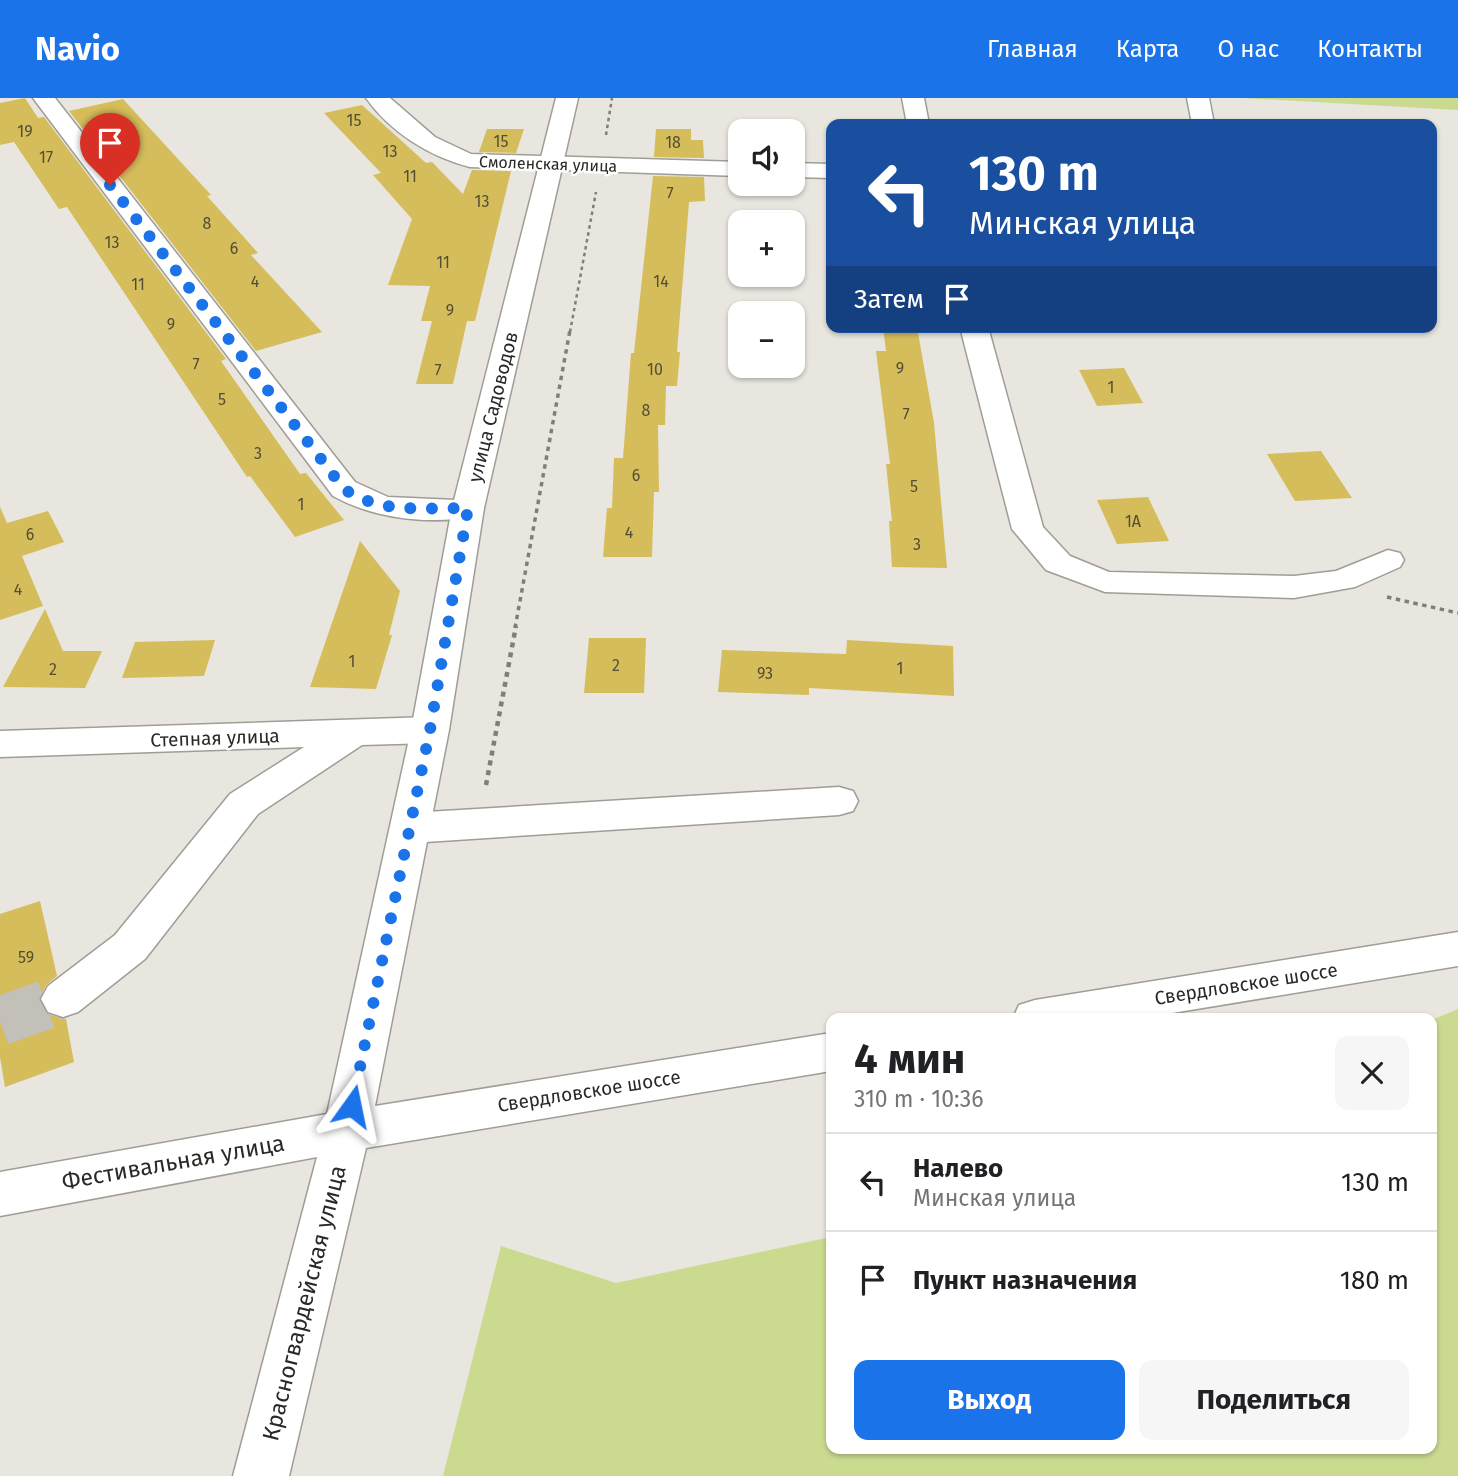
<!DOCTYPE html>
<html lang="ru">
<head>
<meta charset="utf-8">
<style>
	body { margin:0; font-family:"Fira Sans",sans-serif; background:#f6f6f6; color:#202124; height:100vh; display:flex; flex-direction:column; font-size:26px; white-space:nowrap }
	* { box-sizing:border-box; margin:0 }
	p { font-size:23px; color:#757577 }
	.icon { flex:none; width:38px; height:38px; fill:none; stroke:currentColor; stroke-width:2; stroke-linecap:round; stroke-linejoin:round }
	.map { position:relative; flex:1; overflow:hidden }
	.sheet { position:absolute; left:826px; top:915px; width:611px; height:441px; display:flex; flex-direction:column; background:#fff; border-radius:14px; box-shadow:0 2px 5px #0004 }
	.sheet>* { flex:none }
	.banner { position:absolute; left:826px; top:21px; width:611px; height:214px; border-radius:14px; box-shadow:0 2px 5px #0004; background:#1a4fa0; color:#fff; overflow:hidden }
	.buttons { position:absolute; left:728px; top:21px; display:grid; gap:14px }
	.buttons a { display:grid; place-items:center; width:77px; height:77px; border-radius:14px; background:#fff; box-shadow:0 2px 5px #0004; font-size:35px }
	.pin { position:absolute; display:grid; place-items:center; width:60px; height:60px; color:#fff; margin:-72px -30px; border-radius:50% 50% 50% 0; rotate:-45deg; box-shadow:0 0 7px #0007 }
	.pin .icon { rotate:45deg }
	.me { position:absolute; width:77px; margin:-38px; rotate:12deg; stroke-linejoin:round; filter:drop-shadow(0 0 5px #0008) }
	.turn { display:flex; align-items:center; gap:24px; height:147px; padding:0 28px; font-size:32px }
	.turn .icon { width:91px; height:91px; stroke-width:2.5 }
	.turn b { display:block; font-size:49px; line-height:60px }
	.then { display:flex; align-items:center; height:66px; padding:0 28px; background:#0003; gap:14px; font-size:26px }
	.round { display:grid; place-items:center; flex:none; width:74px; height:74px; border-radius:14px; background:#f6f6f6 }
	.overview { display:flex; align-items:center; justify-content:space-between; height:119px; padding:0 28px }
	h1 { font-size:42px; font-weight:700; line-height:52px }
	.cta { display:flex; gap:14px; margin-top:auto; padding:14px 28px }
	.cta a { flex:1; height:80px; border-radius:14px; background:#1a73e8; color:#fff; font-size:28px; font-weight:700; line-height:80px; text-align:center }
	.cta a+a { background:#f6f6f6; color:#202124 }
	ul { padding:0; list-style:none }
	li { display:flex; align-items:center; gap:21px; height:98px; padding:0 28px; border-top:2px solid #e0e0e0 }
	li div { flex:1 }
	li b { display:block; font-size:26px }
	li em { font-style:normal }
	header { display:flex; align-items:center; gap:42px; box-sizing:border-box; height:98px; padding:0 35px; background:#1a73e8; color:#fff }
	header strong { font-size:33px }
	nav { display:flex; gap:38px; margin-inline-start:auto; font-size:24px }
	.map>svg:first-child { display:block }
	.green { fill:#cadb90 }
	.building { fill:#d5bd5b }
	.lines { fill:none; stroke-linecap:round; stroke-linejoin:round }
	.minor-tunnel-far1 { stroke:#c2c0b9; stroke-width:38; stroke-dasharray:38 19; stroke-linecap:butt }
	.minor-tunnel { stroke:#c2c0b9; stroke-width:49; stroke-dasharray:49 24; stroke-linecap:butt }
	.minor-casing { stroke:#9f9d96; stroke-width:3 }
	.major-casing { stroke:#9f9d96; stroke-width:3 }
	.path-far2 { stroke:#7f7f79; stroke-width:2.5; stroke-dasharray:3.5 3.5; stroke-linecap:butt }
	.path-far1 { stroke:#7f7f79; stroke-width:3.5; stroke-dasharray:4.5 4.5; stroke-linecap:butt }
	.path { stroke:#7f7f79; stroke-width:4.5; stroke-dasharray:5 5; stroke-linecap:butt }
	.minor { fill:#fff; fill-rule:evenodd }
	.major { fill:#fff; fill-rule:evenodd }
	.route { stroke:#1a73e8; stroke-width:12; stroke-dasharray:0 21.6 }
	.labels { text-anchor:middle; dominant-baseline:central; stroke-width:5; stroke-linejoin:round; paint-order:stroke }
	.number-label { font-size:16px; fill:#544e33 }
	.far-street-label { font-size:16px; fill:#292926; stroke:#fff }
	.street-label { font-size:19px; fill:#292926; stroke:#fff }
	.near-street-label { font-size:23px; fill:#292926; stroke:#fff }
</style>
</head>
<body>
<header>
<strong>Navio</strong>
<nav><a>Главная</a><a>Карта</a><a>О нас</a><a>Контакты</a></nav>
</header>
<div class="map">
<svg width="1458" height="1378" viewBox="0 0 1458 1378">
	<rect width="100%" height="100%" fill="#e8e6de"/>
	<path class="green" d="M1241,0H1458V12Z
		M1458,911V1378H443L501,1148L616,1185L831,1139V1351H1432V922Z"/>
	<path class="building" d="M25,0L38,20L44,19L226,261L221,263L300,376L306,375L344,422L295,439L250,378L247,379L67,109L59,111L14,44L0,47V5Z
		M123,1L211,97L207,98L258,155L251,157L322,234L256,253L69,13Z
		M362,7L426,65L432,64L463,96L472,72L511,73L475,223H467L453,286H416L432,223H421L430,188L388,187L412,121L373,77L381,75L324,15Z
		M487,31H524L516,55L479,54Z
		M656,31H691V42H703L704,60L654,59Z
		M653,78L704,79L705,103L689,104L677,254H680L677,288H666L665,327H658L659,394H654L652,459H603L607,410H612L614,360H623L631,255H634Z
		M883,229H917L934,325L947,470L892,469L889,423H892L886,366H890L876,253H886Z
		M1124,270L1143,305L1097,308L1079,272Z
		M1321,353L1352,400L1295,403L1267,356Z
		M1148,399L1169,443L1117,446L1097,402Z
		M0,409L7,425L48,413L64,444L22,458L43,508L0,522Z
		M360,443L400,493L389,537H392L376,591L310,589Z
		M45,511L63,553H102L85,590L3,589Z
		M589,540H646L644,595H584Z
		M215,542L204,578L122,580L135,544Z
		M847,542L953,548L954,598L809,590V597L718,594L722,552L846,556Z
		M40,803L57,878L46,887L39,902L47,916L66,921L74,964L5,989L0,959V816Z"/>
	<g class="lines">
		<path class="minor-tunnel-far1" d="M54,904L63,901"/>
		<path class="minor-tunnel" d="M0,923L59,902"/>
		<g class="minor-casing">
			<path id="minor" d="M33,0H55L355,384L388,399L479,403L484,410L479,417C433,428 374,421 333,398Z
				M366,0H390L435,39L471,56L740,64V78L470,69C430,59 390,34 366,0Z
				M902,0H924L929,26H907Z
				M1187,0H1209L1214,26H1192Z
				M793,65L831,66V80L793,79Z
				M960,229H988L1043,429L1070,458L1109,474L1294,478L1336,473L1388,452L1400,455L1404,462L1400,469L1355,489L1294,500L1105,494L1046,472L1012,431Z
				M430,619L443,623L449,632L443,641L430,645L362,647L258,716L145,861L78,914L63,919L48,914L41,901L48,888L115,837L230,696L304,649L0,659V633Z
				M839,689L853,693L858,703L853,713L839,717L410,745L396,740L390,730L396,720L410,715Z"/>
		</g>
		<g class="major-casing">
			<path id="major" d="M556,0H578L484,410L449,632L375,1008L831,935V973L366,1050L289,1378H233L317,1059L0,1118V1074L327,1016L411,632L452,410Z
				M1458,834V868L1142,920H1013L1019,907L1035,902Z"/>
		</g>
		<path class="path-far2" d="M606,37L612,0
			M570,234L596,94"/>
		<path class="path-far1" d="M1387,499L1458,515
			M515,530L570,232"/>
		<path class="path" d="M486,687L516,528"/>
		<use href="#minor" class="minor"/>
		<use href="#major" class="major"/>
	</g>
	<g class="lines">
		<path class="route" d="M110,87L344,391C380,416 426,410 468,410L430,632L352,1008"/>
	</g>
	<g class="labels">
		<g class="number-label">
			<text x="354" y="22">15</text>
			<text x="25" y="33">19</text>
			<text x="501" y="43">15</text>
			<text x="673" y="44">18</text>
			<text x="390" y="53">13</text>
			<text x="46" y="59">17</text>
			<text x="410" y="78">11</text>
			<text x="670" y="95">7</text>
			<text x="482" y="103">13</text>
			<text x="207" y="125">8</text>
			<text x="112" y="144">13</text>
			<text x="234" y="150">6</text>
			<text x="443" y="164">11</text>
			<text x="255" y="183">4</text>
			<text x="661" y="183">14</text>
			<text x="138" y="186">11</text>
			<text x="450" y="212">9</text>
			<text x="171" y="226">9</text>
			<text x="196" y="266">7</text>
			<text x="900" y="270">9</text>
			<text x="655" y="271">10</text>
			<text x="438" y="272">7</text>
			<text x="1111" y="289">1</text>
			<text x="222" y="301">5</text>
			<text x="646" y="312">8</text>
			<text x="906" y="316">7</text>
			<text x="258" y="355">3</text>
			<text x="636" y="377">6</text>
			<text x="914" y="388">5</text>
			<text x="301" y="406">1</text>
			<text x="1133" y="423">1А</text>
			<text x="629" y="434">4</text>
			<text x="30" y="436">6</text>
			<text x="917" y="446">3</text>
			<text x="18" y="491">4</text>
			<text x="352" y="563">1</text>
			<text x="616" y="567">2</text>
			<text x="900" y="570">1</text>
			<text x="53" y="571">2</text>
			<text x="765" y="575">93</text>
			<text x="26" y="859">59</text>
		</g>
		<g class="far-street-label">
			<text transform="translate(548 66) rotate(2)">Смоленская улица</text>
		</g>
		<g class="street-label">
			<text transform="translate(493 309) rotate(-76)">улица Садоводов</text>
			<text transform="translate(215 640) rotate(-2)">Степная улица</text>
			<text transform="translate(1246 886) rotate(-9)">Свердловское шоссе</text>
			<text transform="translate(589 993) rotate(-9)">Свердловское шоссе</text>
		</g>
		<g class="near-street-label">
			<text transform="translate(173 1064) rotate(-10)">Фестивальная улица</text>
			<text transform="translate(304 1205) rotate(-76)">Красногвардейская улица</text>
		</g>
	</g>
</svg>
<div class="buttons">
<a><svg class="icon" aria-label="sound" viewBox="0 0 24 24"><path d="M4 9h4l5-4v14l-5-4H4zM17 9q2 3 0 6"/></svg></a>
<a>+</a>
<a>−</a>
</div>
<div class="pin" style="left:110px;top:87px;background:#d93025"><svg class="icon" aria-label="arrive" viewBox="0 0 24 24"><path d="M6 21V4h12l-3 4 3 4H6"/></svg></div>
<svg class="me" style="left:352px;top:1008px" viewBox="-20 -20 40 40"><path d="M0-17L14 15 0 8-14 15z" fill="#1a73e8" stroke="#fff" stroke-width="4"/></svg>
<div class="banner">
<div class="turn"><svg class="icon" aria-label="left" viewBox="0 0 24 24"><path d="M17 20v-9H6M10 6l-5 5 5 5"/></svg><div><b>130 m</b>Минская улица</div></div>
<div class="then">Затем<svg class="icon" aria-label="arrive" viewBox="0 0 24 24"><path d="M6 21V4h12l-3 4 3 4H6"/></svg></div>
</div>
<section class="sheet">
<div class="overview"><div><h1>4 мин</h1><p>310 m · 10:36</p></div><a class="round"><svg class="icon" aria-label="close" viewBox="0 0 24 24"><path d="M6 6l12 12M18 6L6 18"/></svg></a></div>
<ul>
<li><svg class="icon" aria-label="left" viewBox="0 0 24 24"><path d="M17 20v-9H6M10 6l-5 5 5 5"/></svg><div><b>Налево</b><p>Минская улица</p></div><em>130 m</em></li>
<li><svg class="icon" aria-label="arrive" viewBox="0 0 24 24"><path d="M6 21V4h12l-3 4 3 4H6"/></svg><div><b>Пункт назначения</b></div><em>180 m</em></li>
</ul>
<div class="cta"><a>Выход</a><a>Поделиться</a></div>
</section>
</div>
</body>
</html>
